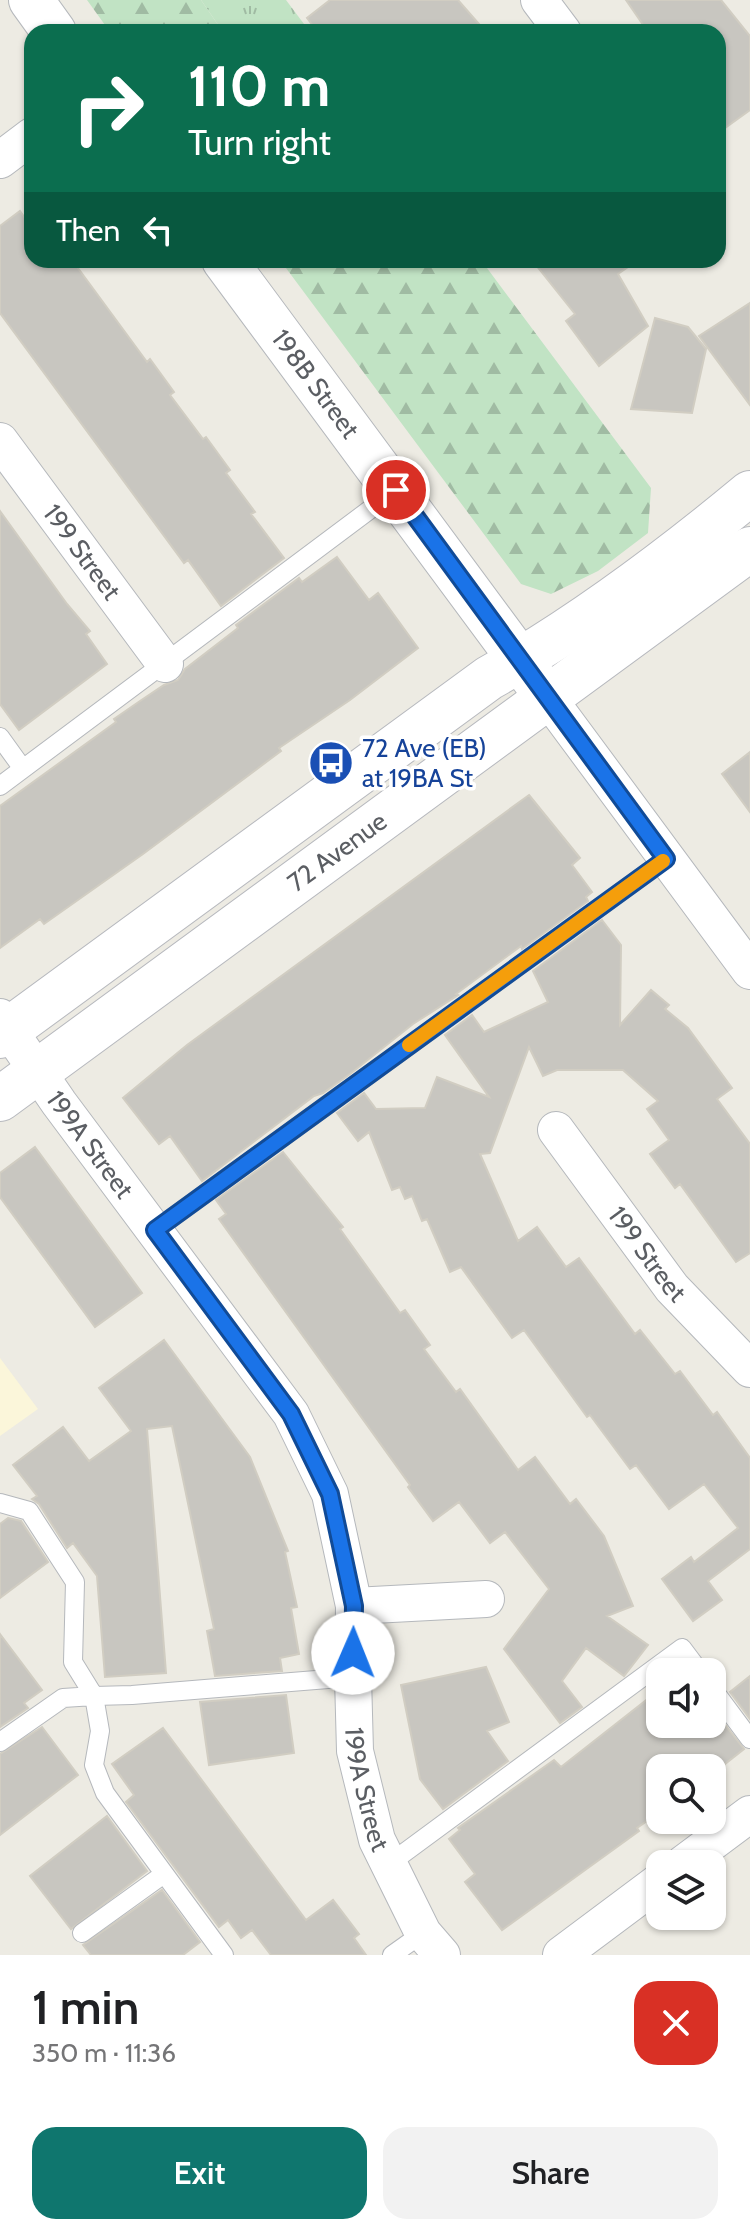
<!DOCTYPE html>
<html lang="en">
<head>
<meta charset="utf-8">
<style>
	body { margin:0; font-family:Cabin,sans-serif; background:#f2f2f2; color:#202124; height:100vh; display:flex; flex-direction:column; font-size:30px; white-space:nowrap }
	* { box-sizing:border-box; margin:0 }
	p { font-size:26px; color:#757577 }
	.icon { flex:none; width:44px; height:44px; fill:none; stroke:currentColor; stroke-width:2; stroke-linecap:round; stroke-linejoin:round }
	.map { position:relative; height:1955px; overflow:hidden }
	.panel { display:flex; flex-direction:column; background:#fff; flex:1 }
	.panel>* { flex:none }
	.banner { position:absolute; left:24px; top:24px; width:702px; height:244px; border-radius:24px; box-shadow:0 2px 6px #0004; background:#0b6e4f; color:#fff; overflow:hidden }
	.buttons { position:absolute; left:646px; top:1658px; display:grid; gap:16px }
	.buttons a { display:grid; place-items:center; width:80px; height:80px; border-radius:16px; background:#fff; box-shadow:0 2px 6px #0004; font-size:40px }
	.pin { position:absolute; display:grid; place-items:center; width:68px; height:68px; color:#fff; margin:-34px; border:4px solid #fff; border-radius:50%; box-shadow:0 2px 8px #0007 }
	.me { position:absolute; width:88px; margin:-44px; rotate:1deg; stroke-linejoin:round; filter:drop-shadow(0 0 6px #0008) }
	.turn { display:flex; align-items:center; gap:28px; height:168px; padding:0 32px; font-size:36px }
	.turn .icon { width:104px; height:104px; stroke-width:2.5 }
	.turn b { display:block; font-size:56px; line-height:68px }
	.then { display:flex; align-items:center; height:76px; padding:0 32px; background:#0003; gap:16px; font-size:30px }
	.round { display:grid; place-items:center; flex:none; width:84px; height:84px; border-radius:24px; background:#f2f2f2 }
	.summary { display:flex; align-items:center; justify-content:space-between; height:136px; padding:0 32px }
	h1 { font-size:48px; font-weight:600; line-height:60px }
	.cta { display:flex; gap:16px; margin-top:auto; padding:16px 32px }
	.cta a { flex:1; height:92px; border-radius:24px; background:#0f766e; color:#fff; font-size:32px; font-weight:600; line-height:92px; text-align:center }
	.cta a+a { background:#f2f2f2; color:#202124 }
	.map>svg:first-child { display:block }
	.commercial { fill:#fbf6da }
	.grass { fill:url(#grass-tufts) }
	.forest { fill:url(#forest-firs) }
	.building { fill:#c8c6c0; stroke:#d1cdc2; stroke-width:2 }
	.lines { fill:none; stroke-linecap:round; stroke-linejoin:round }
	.service-casing { stroke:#b5b8bc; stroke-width:20 }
	.minor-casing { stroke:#b5b8bc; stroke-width:38 }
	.tertiary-casing { stroke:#b5b8bc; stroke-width:46 }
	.secondary-casing { stroke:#b7b9be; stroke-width:46 }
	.service { stroke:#fff; stroke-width:18 }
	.minor { stroke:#fff; stroke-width:36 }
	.tertiary { stroke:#fff; stroke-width:44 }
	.secondary { stroke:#fff; stroke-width:44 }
	.route-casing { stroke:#114b97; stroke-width:20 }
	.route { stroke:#1a73e8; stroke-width:14 }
	.slow { stroke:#f59e0b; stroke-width:14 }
	.labels { text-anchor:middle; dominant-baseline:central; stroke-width:7; stroke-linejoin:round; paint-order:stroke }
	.street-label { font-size:26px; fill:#5b5e63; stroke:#fff }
	.transit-label { font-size:26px; fill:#164399; stroke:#fff; text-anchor:start }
</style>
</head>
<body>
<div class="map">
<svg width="750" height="1955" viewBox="0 0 750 1955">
	<defs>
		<pattern id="grass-tufts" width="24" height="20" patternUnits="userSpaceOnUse" patternTransform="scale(2)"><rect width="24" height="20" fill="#c1e3c4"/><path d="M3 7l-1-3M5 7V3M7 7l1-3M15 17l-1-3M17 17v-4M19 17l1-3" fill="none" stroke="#a0bba3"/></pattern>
		<pattern id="forest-firs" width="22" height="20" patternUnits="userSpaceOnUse" patternTransform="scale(2)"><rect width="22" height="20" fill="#c1e3c4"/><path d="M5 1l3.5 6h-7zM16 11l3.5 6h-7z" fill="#a0bba3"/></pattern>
	</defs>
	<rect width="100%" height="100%" fill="#edebe3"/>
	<path class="commercial" d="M0,1358L38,1409L0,1436Z"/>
	<path class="grass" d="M201,0H286L310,32H223Z"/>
	<path class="forest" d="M87,0H201L223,32H110Z
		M280,260H481L651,488L648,533L598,571L551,594L521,584Z"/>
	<path class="building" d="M330,0H458L486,32H318L307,18Z
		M626,0H721L750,36V110L718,133V32H648Z
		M20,211L32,228V260H72L147,362L150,359L174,392L170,395L203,439L206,437L230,470L226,473L255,512L251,514L284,558L221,606L188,560L184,563L0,313V226Z
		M532,260H638L618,274L648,326L599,366L566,321L575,314Z
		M750,303V405L699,336Z
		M655,318L688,327L706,349L692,413L631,409Z
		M0,511L67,604L90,631L86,634L107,664L19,730L0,704Z
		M337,557L369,600L378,593L418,648L350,700L279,748L281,751L143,854L44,924L40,919L0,948V806L116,722L114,719L140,701L164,685L178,680L185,669L238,628L236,625L299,578L302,582Z
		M750,752V812L722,774Z
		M529,795L580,858L572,865L592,892L586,897L588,901L522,949L521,946L456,994L458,995L413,1024L350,1074L323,1093L314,1096L202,1181L170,1136L159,1144L123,1098L187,1045Z
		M602,920L621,945L620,1025L651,990L669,1005L665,1009L688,1028L732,1088L717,1099L750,1144V1253L736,1262L680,1184L675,1188L650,1154L669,1140L647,1109L658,1101L623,1070H557L543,1076L529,1047L490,1153L480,1154L518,1241L537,1227L566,1267L579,1258L635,1334L640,1330L675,1374L680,1371L713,1415L717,1412L750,1458V1549L708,1581L722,1600L693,1621L662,1579L691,1557L694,1562L738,1528L704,1484L669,1509L636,1465L630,1469L590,1415L587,1417L524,1330L512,1338L461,1267L450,1272L427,1219L422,1221L412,1196L405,1199L400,1187L392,1190L369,1132L358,1141L337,1113L364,1093L376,1109L425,1108L437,1077L489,1097L445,1035L472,1015L484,1032L548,1002L533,971Z
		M35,1147L142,1293L95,1327L0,1197V1173Z
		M283,1152L343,1227L340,1229L400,1313L405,1310L430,1345L424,1349L456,1392L460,1389L518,1470L535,1457L570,1504L576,1499L604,1536L633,1606L607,1616L648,1645L624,1676L586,1648L562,1681L582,1707L560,1723L504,1649L549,1589L505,1532L490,1543L459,1502L433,1521L408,1487L410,1485L219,1219L226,1214L216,1200Z
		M164,1340L250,1457L288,1551L285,1552L297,1607L291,1608L299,1654L280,1658L282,1671L215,1676L207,1631L214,1629L172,1426L147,1429L166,1673L105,1677L97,1576L73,1543L67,1548L39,1504L32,1499L37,1496L13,1465L63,1427L89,1461L131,1431L99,1388Z
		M8,1518L21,1521L48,1562L0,1598V1524Z
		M0,1634L42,1690L24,1703L28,1708L0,1727Z
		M486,1667L509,1722L487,1731L508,1761L443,1809L420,1779L401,1685Z
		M750,1676V1719L730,1692Z
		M654,1694L660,1703V1724H712V1708L744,1749L720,1768H660V1812L637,1828L639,1831L502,1930L465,1882L475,1874L449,1839L460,1830L458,1828L554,1760L561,1767Z
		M286,1695L294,1753L209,1765L200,1702Z
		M42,1727L78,1775L0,1835V1754Z
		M163,1728L306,1920L333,1900L359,1934L354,1938L366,1955H271L252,1930L241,1938L228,1920L219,1927L126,1802L134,1795L112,1764Z
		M107,1816L147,1871L71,1929L30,1876Z
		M162,1890L200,1942L183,1955H91L83,1945Z"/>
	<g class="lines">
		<g class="service-casing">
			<path id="service" d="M0,737L23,769
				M0,786L396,490
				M155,1230L666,859
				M0,1503L29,1511L75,1582L73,1662L94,1696L63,1698L0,1742
				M712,1688L750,1739
				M389,1864L682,1648L700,1672
				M82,1933L164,1874
				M224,1955L105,1793L94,1765L100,1731L94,1696L132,1695L353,1677
				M392,1955L423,1933"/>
		</g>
		<g class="minor-casing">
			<g id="minor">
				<path d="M539,0L563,32"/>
				<path d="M0,160L32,136"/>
				<path id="s1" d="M0,441L165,664"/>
				<path d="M548,698L750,971"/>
				<path id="s2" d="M0,1017L59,1103L291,1414L330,1494L354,1606L353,1677L355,1751L377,1840L423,1933L442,1955"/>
				<path id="s3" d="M556,1130L672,1288L750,1369"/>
				<path d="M354,1606L486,1599"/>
				<path d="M683,1864L750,1814"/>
				<path d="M561,1955L660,1881"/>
			</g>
		</g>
		<g class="tertiary-casing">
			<g id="tertiary">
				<path d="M31,0L54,32"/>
				<path id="s4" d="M224,260L548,698"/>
			</g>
		</g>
		<g class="secondary-casing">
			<g id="secondary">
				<path d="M0,1036L489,678C582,626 668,561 750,493"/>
				<path id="s5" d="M0,1099L750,549"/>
			</g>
		</g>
		<use href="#service" class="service"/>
		<use href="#minor" class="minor"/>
		<use href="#tertiary" class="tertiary"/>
		<use href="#secondary" class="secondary"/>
	</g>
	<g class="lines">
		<g class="route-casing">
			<path id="route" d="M353,1653L354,1606L330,1494L291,1414L155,1230L666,859L396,490"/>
		</g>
		<use href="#route" class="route"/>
		<path class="slow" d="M409,1045L663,861"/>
	</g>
	<defs>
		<g id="bus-disc" transform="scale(2.3)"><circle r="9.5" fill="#1a4fb4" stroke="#fff"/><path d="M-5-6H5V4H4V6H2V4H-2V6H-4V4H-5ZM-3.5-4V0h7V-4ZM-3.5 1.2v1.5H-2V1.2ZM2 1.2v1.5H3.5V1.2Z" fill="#fff"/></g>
	</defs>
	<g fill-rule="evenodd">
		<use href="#bus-disc" x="331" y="763"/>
	</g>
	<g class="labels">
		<g class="street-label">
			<text stroke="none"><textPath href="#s4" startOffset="154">198B Street</textPath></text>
			<text stroke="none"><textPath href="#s1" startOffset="138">199 Street</textPath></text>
			<text stroke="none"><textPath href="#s5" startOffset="418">72 Avenue</textPath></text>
			<text stroke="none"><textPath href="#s2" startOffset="156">199A Street</textPath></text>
			<text stroke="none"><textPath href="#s3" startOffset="154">199 Street</textPath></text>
			<text stroke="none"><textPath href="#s2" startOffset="880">199A Street</textPath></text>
		</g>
		<g class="transit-label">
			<text x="362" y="748">72 Ave (EB)<tspan x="362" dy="30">at 19BA St</tspan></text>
		</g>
	</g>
</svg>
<div class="buttons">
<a><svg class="icon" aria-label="sound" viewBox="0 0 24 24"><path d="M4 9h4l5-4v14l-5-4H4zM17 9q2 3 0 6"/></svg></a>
<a><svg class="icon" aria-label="search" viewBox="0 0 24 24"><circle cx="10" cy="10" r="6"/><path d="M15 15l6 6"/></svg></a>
<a><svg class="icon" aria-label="layers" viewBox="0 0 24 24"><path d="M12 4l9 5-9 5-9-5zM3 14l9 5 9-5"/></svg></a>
</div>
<div class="pin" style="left:396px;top:490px;background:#d93025"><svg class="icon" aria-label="arrive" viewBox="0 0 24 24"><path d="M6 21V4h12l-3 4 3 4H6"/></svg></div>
<svg class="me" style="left:353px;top:1653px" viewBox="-20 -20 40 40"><circle r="19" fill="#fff"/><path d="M0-13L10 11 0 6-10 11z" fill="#1a73e8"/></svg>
<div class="banner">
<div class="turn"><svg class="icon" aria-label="right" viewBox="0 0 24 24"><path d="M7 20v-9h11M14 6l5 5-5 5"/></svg><div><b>110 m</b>Turn right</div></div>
<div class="then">Then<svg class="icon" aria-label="left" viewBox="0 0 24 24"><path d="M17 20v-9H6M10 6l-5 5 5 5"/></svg></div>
</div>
</div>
<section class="panel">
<div class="summary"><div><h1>1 min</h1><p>350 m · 11:36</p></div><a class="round" style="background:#d93025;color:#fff"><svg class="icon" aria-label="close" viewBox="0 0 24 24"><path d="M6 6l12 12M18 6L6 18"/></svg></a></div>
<div class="cta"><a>Exit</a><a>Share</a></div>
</section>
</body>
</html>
